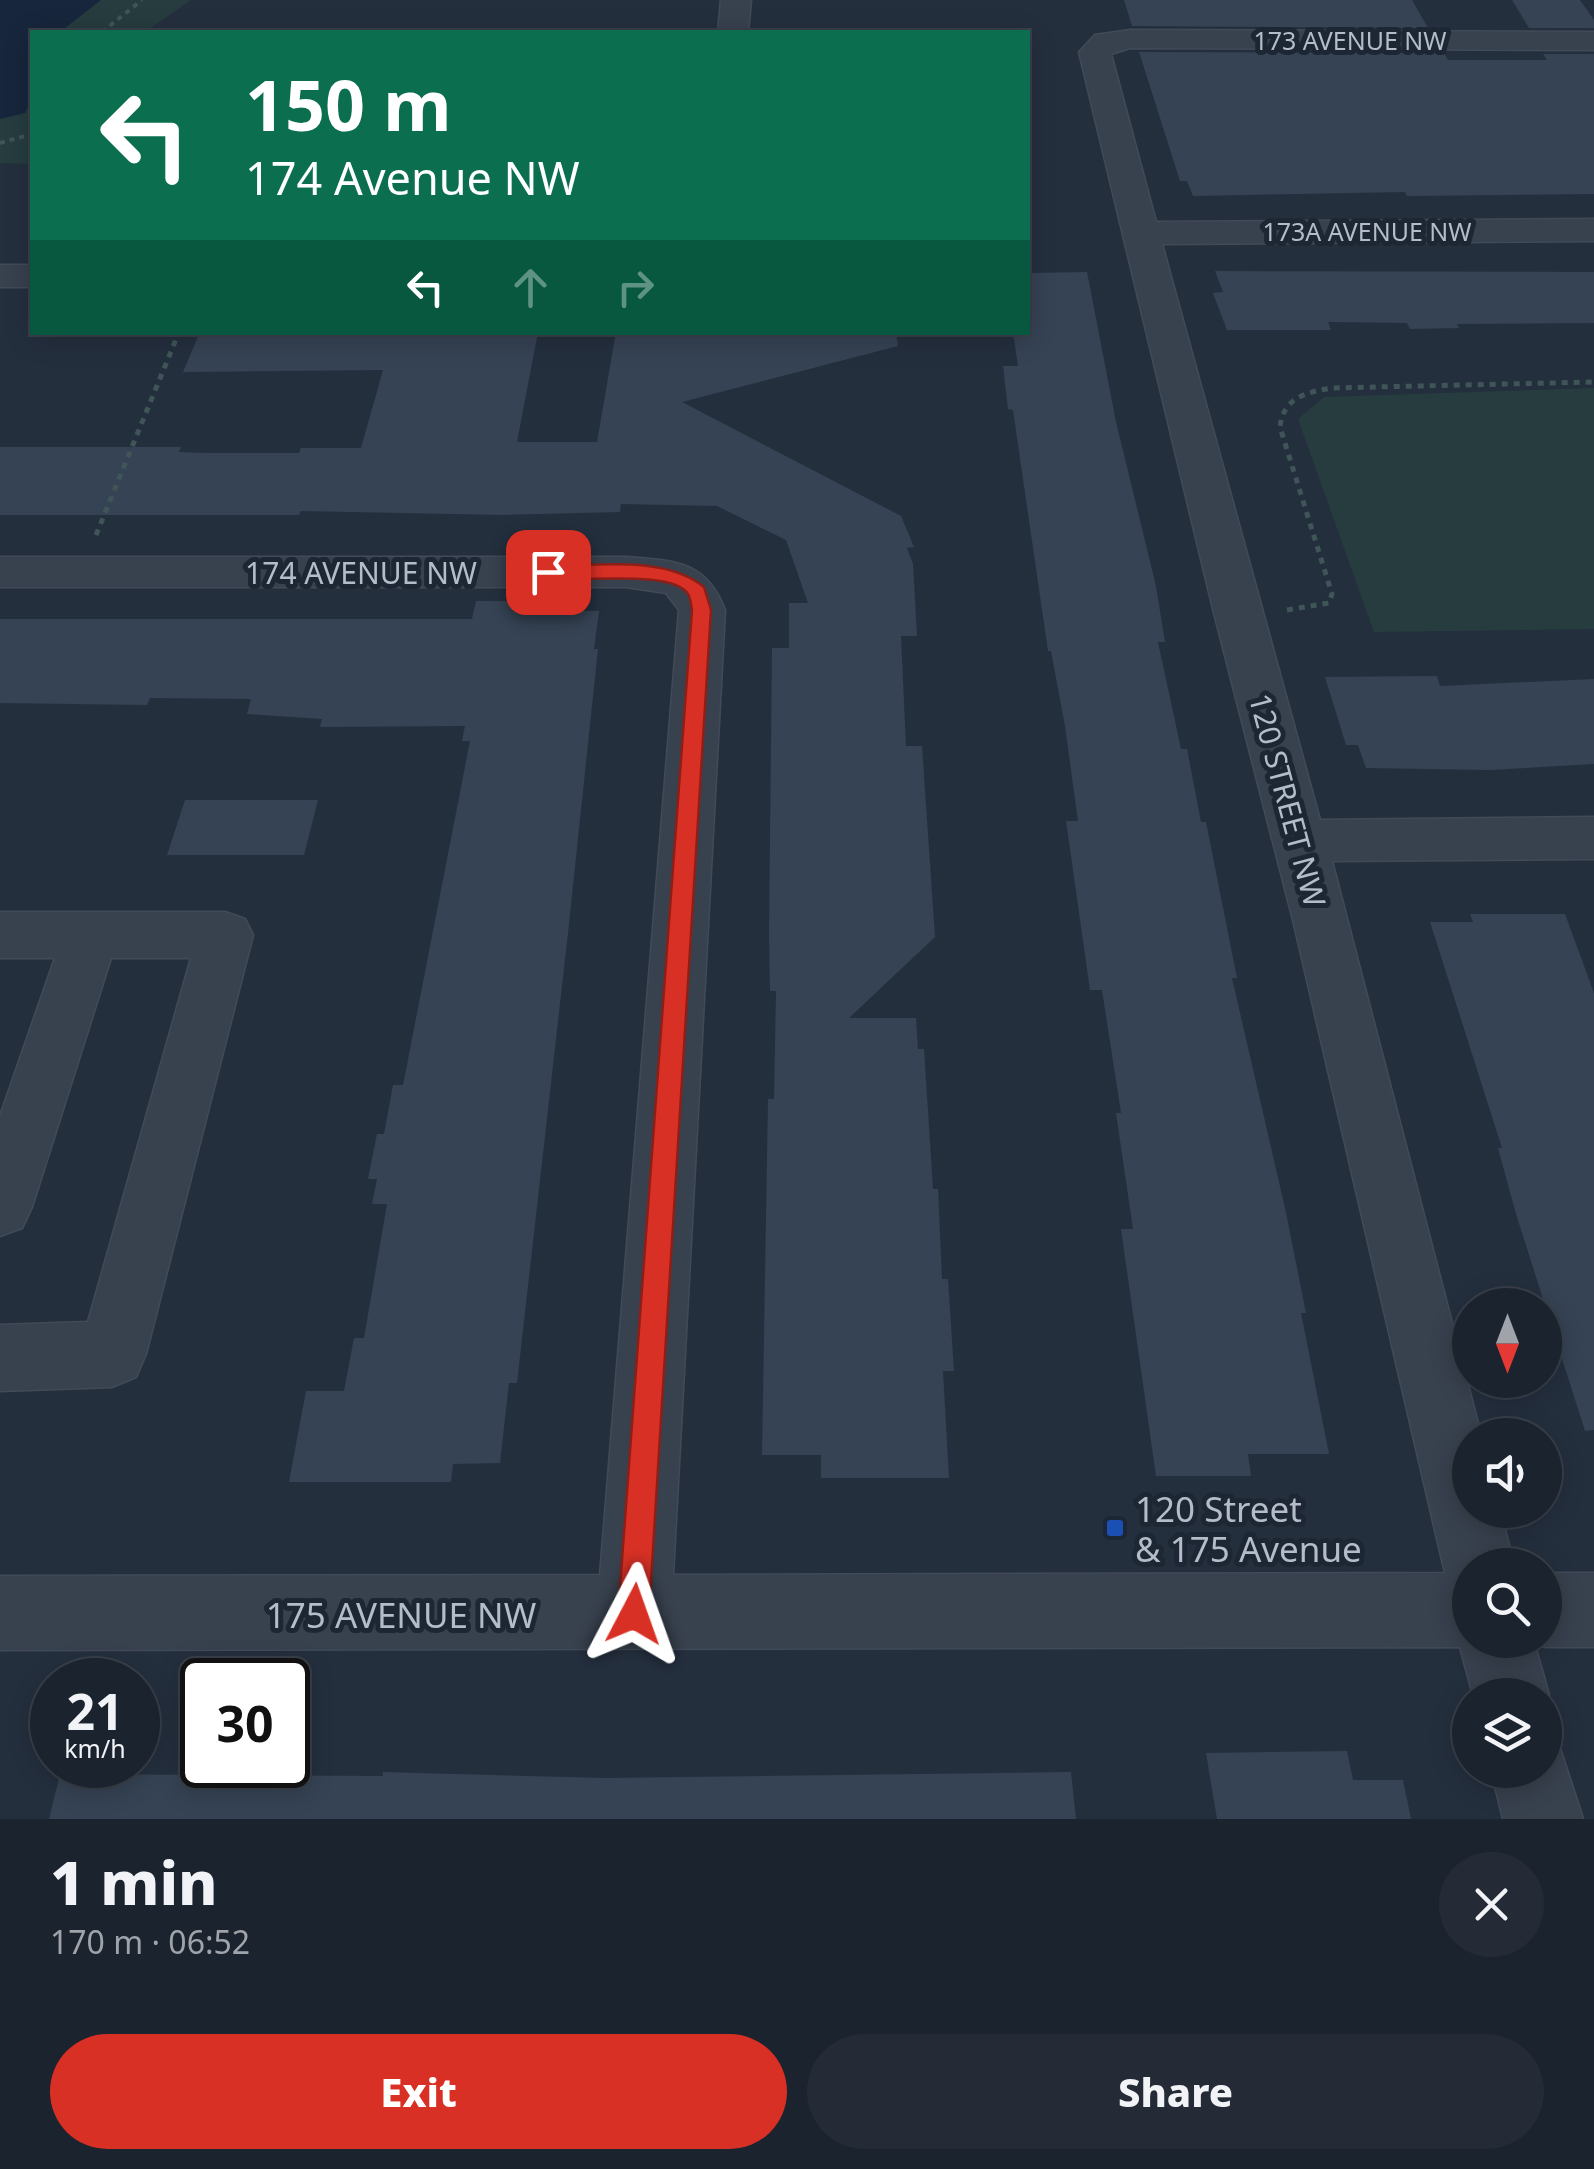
<!DOCTYPE html>
<html lang="en">
<head>
<meta charset="utf-8">
<style>
	body { margin:0; font-family:"Noto Sans",sans-serif; background:#242b36; color:#f1f3f6; height:100vh; display:flex; flex-direction:column; font-size:38px; white-space:nowrap }
	* { box-sizing:border-box; margin:0 }
	p { font-size:32px; color:#a0a4aa }
	.icon { flex:none; width:55px; height:55px; fill:none; stroke:currentColor; stroke-width:2; stroke-linecap:round; stroke-linejoin:round }
	.map { position:relative; height:1819px; overflow:hidden }
	.drawer { display:flex; flex-direction:column; background:#1b232e; flex:1 }
	.drawer>* { flex:none }
	.top-card { position:absolute; left:30px; top:30px; width:1000px; height:305px; border-radius:0px; box-shadow:0 5px 25px #0003,0 0 0 2px #39404a; background:#0b6e4f; color:#fff; overflow:hidden }
	.needle { width:65px; rotate:180deg }
	.controls { position:absolute; left:1452px; top:1288px; display:grid; gap:20px }
	.controls a { display:grid; place-items:center; width:110px; height:110px; border-radius:50%; background:#1b232e; box-shadow:0 5px 25px #0003,0 0 0 2px #39404a; font-size:50px }
	.speed { position:absolute; left:30px; top:1658px; display:flex; gap:20px; font-size:50px; font-weight:700; text-align:center }
	.speed>* { display:grid; place-content:center; width:130px; height:130px; border-radius:50%; background:#1b232e; box-shadow:0 5px 25px #0003,0 0 0 2px #39404a; line-height:1 }
	.speed small { font-size:25px; font-weight:400 }
	.speed .limit { border:5px solid #111; border-radius:15px; background:#fff; color:#111 }
	.pin { position:absolute; display:grid; place-items:center; width:85px; height:85px; color:#fff; margin:-42px; border-radius:20px; box-shadow:0 5px 15px #0006 }
	.me { position:absolute; width:110px; margin:-55px; rotate:4deg; stroke-linejoin:round; filter:drop-shadow(0 0 8px #0008) }
	.turn { display:flex; align-items:center; gap:35px; height:210px; padding:0 50px; font-size:45px }
	.turn .icon { width:130px; height:130px; stroke-width:2.5 }
	.turn b { display:block; font-size:70px; line-height:85px }
	.lanes { display:flex; align-items:center; height:95px; padding:0 50px; background:#0003; justify-content:center; gap:50px; direction:ltr }
	.lanes .off { opacity:.35 }
	.round { display:grid; place-items:center; flex:none; width:105px; height:105px; border-radius:52px; background:#242b36 }
	.headline { display:flex; align-items:center; justify-content:space-between; height:170px; padding:0 50px }
	h1 { font-size:60px; font-weight:800; line-height:75px }
	.primary-button { display:flex; gap:20px; margin-top:auto; padding:20px 50px }
	.primary-button a { flex:1; height:115px; border-radius:60px; background:#d93025; color:#fff; font-size:40px; font-weight:800; line-height:115px; text-align:center }
	.primary-button a+a { background:#242b36; color:#f1f3f6 }
	.map>svg:first-child { display:block }
	.green { fill:#263c3f }
	.water { fill:#17263c }
	.building { fill:#364354 }
	.lines { fill:none; stroke-linecap:round; stroke-linejoin:round }
	.minor-casing { stroke:#414a57; stroke-width:3 }
	.path-far1 { stroke:#3f5557; stroke-width:4; stroke-dasharray:5 5; stroke-linecap:butt }
	.path { stroke:#3f5557; stroke-width:5; stroke-dasharray:6 6; stroke-linecap:butt }
	.minor { fill:#38414e; fill-rule:evenodd }
	.route { fill:#d93025; stroke:#8d1f18; stroke-width:2.5 }
	.transit-dot { fill:#1a4fb4; stroke:#1d2633; stroke-width:4 }
	.labels { text-anchor:middle; dominant-baseline:central; stroke-width:10; stroke-linejoin:round; paint-order:stroke }
	.far-street-label { font-size:25px; fill:#b4bcc9; stroke:#1d2633 }
	.street-label { font-size:30px; fill:#b4bcc9; stroke:#1d2633 }
	.near-poi-label { font-size:35px; fill:#b4bcc9; stroke:#1d2633; text-anchor:start }
	.near-street-label { font-size:35px; fill:#b4bcc9; stroke:#1d2633 }
</style>
</head>
<body>
<div class="map">
<svg width="1594" height="1819" viewBox="0 0 1594 1819">
	<rect width="100%" height="100%" fill="#242f3e"/>
	<path class="green" d="M0,0H191L145,32H32V164L0,163Z
		M1594,388V629L1374,632L1298,419L1324,397Z"/>
	<path class="water" d="M0,0H101L60,32H32V99L25,113L0,119Z"/>
	<path class="building" d="M1124,0H1412L1428,28L1132,26Z
		M1512,0H1580L1594,20V28H1529Z
		M1139,52L1444,53L1448,60H1547L1543,54H1594V194L1407,196L1405,192L1193,196L1187,181H1180Z
		M1215,271L1594,272V323L1457,324L1459,328L1410,329L1407,323L1328,322L1331,330H1227L1213,293L1223,292Z
		M1087,272L1116,422L1156,586L1165,642H1158L1181,749H1187L1201,822H1206L1237,978H1232L1285,1208L1306,1313H1301L1329,1454H1248L1251,1476H1156L1121,1229H1133L1116,1113H1121L1102,990H1090L1066,821H1078L1065,726L1051,651H1048L1013,410L1008,409L1003,366H1018L1013,332H1028V273Z
		M200,332H538L517,442H597L616,332H896L898,346L682,402L901,516L914,547L907,548L913,564L917,636H901L906,746H922L935,937L849,1018H916L918,1049H924L933,1189H938L942,1279H948L954,1371H943L949,1478H821V1455H762L768,1099H774L776,991H770L769,935L772,648H789V603H808L786,540L717,506L621,504L620,512L503,515L301,511L299,515H0V447H181L179,452L205,453H299L301,448H361L383,370L183,372Z
		M476,601H564L563,611H599L594,649H598L568,933L517,1383H509L500,1463L453,1464L451,1482H289L306,1391H344L354,1338H364L387,1204H372L377,1179H368L377,1134H384L393,1085H403L470,741H462L465,726L320,727L322,719L247,714L251,699L150,698L147,705L0,703V619H472Z
		M1437,676L1440,686L1594,679V764L1490,770L1366,768L1358,745H1346L1325,677Z
		M185,800H318L304,855H167Z
		M1470,914H1565L1594,993V1430L1585,1431L1516,1214L1498,1148H1502L1430,922H1473Z
		M1347,1751L1353,1780H1403L1411,1819H1217L1206,1753Z
		M383,1772L605,1778L1071,1772L1076,1819H49L60,1774L383,1776Z"/>
	<g class="lines">
		<g class="minor-casing">
			<path id="minor" d="M721,0H751L748,32H718Z
				M1130,30L1594,32V50L1130,48L1111,54L1156,222L1594,219V241L1162,244L1320,820L1594,817V859L1332,861L1481,1435H1470V1510H1500L1514,1565H1470V1640H1545V1573H1594V1647H1545L1534,1642L1549,1695L1545,1705V1695H1473L1460,1647L0,1650V1576L600,1575L679,610L666,593L626,587H0V557H626C674,561 706,560 725,610L673,1575L1445,1573L1293,920L1213,609L1079,52L1095,35Z
				M0,265H32V287H0Z
				M0,912H225L245,919L253,935L146,1354L136,1377L112,1387L0,1391V1325L88,1322L191,958H111L32,1207L22,1228L0,1236V1116L55,958H0Z
				M1545,1737L1558,1742L1583,1819H1503L1491,1770H1545Z"/>
		</g>
		<path class="path-far1" d="M102,32L142,0
			M0,143L32,134"/>
		<path class="path" d="M96,535L179,332
			M1287,610L1329,603L1332,594L1280,427C1283,398 1306,392 1332,388L1594,382"/>
		<use href="#minor" class="minor"/>
	</g>
	<path class="route" d="M548,566C596,566 665,555 704,587L711,610L649,1614L644,1625L634,1630L623,1625L618,1614L692,610C691,605 691,599 688,594C672,568 571,584 542,577V567Z"/>
	<rect class="transit-dot" x="1105" y="1518" width="20" height="20" rx="5"/>
	<g class="labels">
		<g class="far-street-label">
			<text x="1350" y="40">173 AVENUE NW</text>
			<text x="1367" y="231">173A AVENUE NW</text>
		</g>
		<g class="street-label">
			<text x="361" y="572">174 AVENUE NW</text>
			<text transform="translate(1288 800) rotate(75)">120 STREET NW</text>
		</g>
		<g class="near-poi-label">
			<text x="1135" y="1508">120 Street<tspan x="1135" dy="40">&amp; 175 Avenue</tspan></text>
		</g>
		<g class="near-street-label">
			<text x="401" y="1614">175 AVENUE NW</text>
		</g>
	</g>
</svg>
<div class="controls">
<a><svg class="needle" viewBox="-14 -14 28 28"><path d="M0-13l5 13h-10z" fill="#e53935"/><path d="M0 13l5-13h-10z" fill="#a0a4aa"/></svg></a>
<a><svg class="icon" aria-label="sound" viewBox="0 0 24 24"><path d="M4 9h4l5-4v14l-5-4H4zM17 9q2 3 0 6"/></svg></a>
<a><svg class="icon" aria-label="search" viewBox="0 0 24 24"><circle cx="10" cy="10" r="6"/><path d="M15 15l6 6"/></svg></a>
<a><svg class="icon" aria-label="layers" viewBox="0 0 24 24"><path d="M12 4l9 5-9 5-9-5zM3 14l9 5 9-5"/></svg></a>
</div>
<div class="speed"><div>21<small>km/h</small></div><div class="limit">30</div></div>
<div class="pin" style="left:548px;top:572px;background:#d93025"><svg class="icon" aria-label="arrive" viewBox="0 0 24 24"><path d="M6 21V4h12l-3 4 3 4H6"/></svg></div>
<svg class="me" style="left:634px;top:1614px" viewBox="-20 -20 40 40"><path d="M0-17L14 15 0 8-14 15z" fill="#d93025" stroke="#fff" stroke-width="4"/></svg>
<div class="top-card">
<div class="turn"><svg class="icon" aria-label="left" viewBox="0 0 24 24"><path d="M17 20v-9H6M10 6l-5 5 5 5"/></svg><div><b>150 m</b>174 Avenue NW</div></div>
<div class="lanes"><svg class="icon" aria-label="left" viewBox="0 0 24 24"><path d="M17 20v-9H6M10 6l-5 5 5 5"/></svg><svg class="icon off" aria-label="ahead" viewBox="0 0 24 24"><path d="M12 20V5M6 11l6-6 6 6"/></svg><svg class="icon off" aria-label="right" viewBox="0 0 24 24"><path d="M7 20v-9h11M14 6l5 5-5 5"/></svg></div>
</div>
</div>
<section class="drawer">
<div class="headline"><div><h1>1 min</h1><p>170 m · 06:52</p></div><a class="round"><svg class="icon" aria-label="close" viewBox="0 0 24 24"><path d="M6 6l12 12M18 6L6 18"/></svg></a></div>
<div class="primary-button"><a>Exit</a><a>Share</a></div>
</section>
</body>
</html>
